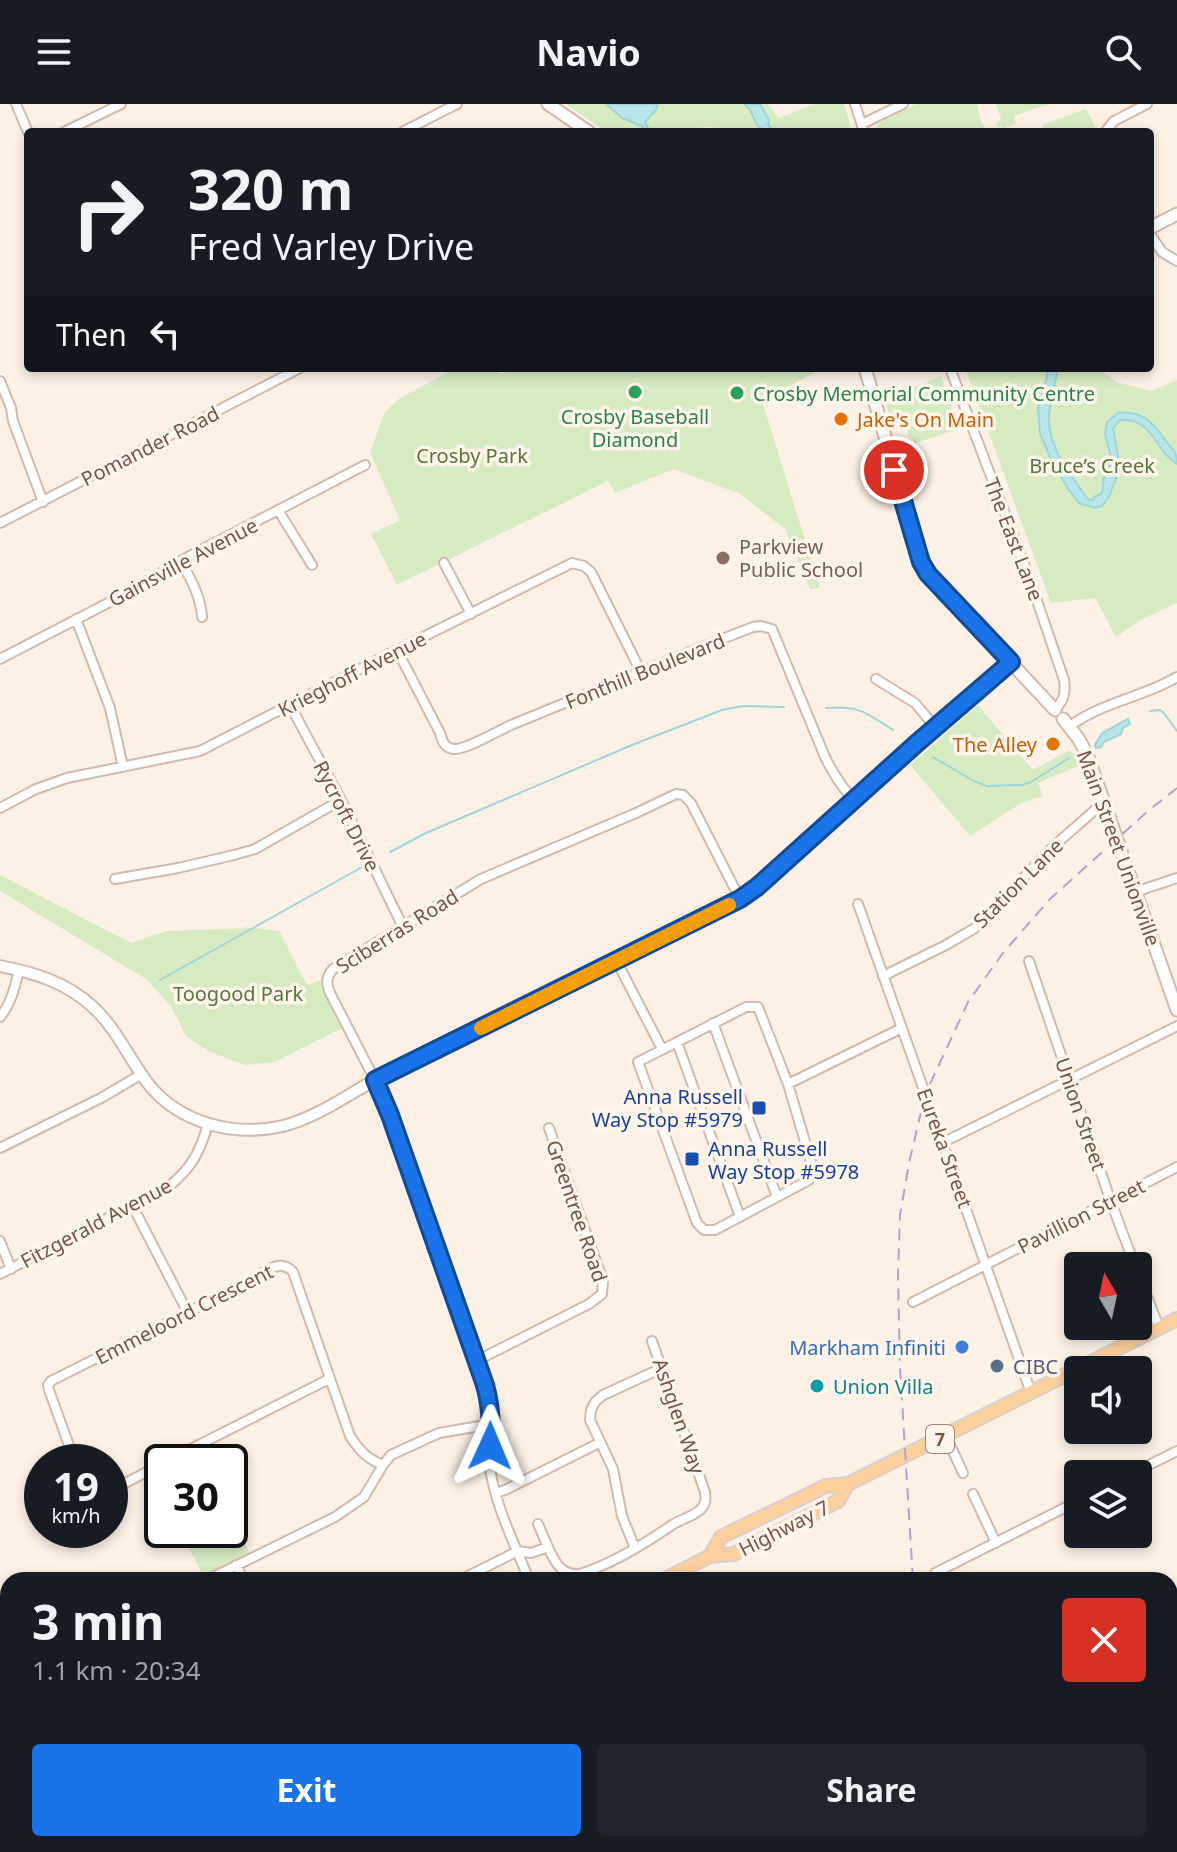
<!DOCTYPE html>
<html lang="en">
<head>
<meta charset="utf-8">
<style>
	body { margin:0; font-family:"Noto Sans",sans-serif; background:#20242c; color:#f1f3f6; height:100vh; display:flex; flex-direction:column; font-size:30px; white-space:nowrap }
	* { box-sizing:border-box; margin:0 }
	p { font-size:26px; color:#9ea1a6 }
	.icon { flex:none; width:44px; height:44px; fill:none; stroke:currentColor; stroke-width:2; stroke-linecap:round; stroke-linejoin:round }
	.map { position:relative; flex:1; overflow:hidden }
	.side { position:absolute; left:0px; top:1468px; width:1178px; height:280px; display:flex; flex-direction:column; background:#171b24; border-radius:24px 24px 0 0; box-shadow:0 4px 12px #0003 }
	.side>* { flex:none }
	.banner { position:absolute; left:24px; top:24px; width:1130px; height:244px; border-radius:8px; box-shadow:0 4px 12px #0003; background:#171b24; color:#f1f3f6; overflow:hidden }
	.needle { width:52px; rotate:351deg }
	.controls { position:absolute; left:1064px; top:1148px; display:grid; gap:16px }
	.controls a { display:grid; place-items:center; width:88px; height:88px; border-radius:8px; background:#171b24; box-shadow:0 4px 12px #0003; font-size:40px }
	.speed { position:absolute; left:24px; top:1340px; display:flex; gap:16px; font-size:40px; font-weight:700; text-align:center }
	.speed>* { display:grid; place-content:center; width:104px; height:104px; border-radius:50%; background:#171b24; box-shadow:0 4px 12px #0003; line-height:1 }
	.speed small { font-size:20px; font-weight:400 }
	.speed .limit { border:4px solid #111; border-radius:12px; background:#fff; color:#111 }
	.pin { position:absolute; display:grid; place-items:center; width:68px; height:68px; color:#fff; margin:-34px; border:4px solid #fff; border-radius:50%; box-shadow:0 2px 8px #0007 }
	.me { position:absolute; width:88px; margin:-44px; rotate:1deg; stroke-linejoin:round; filter:drop-shadow(0 0 6px #0008) }
	.turn { display:flex; align-items:center; gap:28px; height:168px; padding:0 32px; font-size:36px }
	.turn .icon { width:104px; height:104px; stroke-width:2.5 }
	.turn b { display:block; font-size:56px; line-height:68px }
	.then { display:flex; align-items:center; height:76px; padding:0 32px; background:#0003; gap:16px; font-size:30px }
	.round { display:grid; place-items:center; flex:none; width:84px; height:84px; border-radius:8px; background:#20242c }
	.summary { display:flex; align-items:center; justify-content:space-between; height:136px; padding:0 32px }
	h1 { font-size:48px; font-weight:700; line-height:60px }
	.action { display:flex; gap:16px; margin-top:auto; padding:16px 32px }
	.action a { flex:1; height:92px; border-radius:8px; background:#1a73e8; color:#fff; font-size:32px; font-weight:700; line-height:92px; text-align:center }
	.action a+a { background:#20242c; color:#f1f3f6 }
	header { display:flex; justify-content:space-between; align-items:center; height:104px; padding:0 32px; background:#171b24; font-size:36px; font-weight:700 }
	.map>svg:first-child { display:block }
	.green { fill:#d7ebc3 }
	.water { fill:#b8e5e7; stroke:#9ed5d9; stroke-width:2 }
	.lines { fill:none; stroke-linecap:round; stroke-linejoin:round }
	.stream { stroke:#9ed5d9; stroke-width:2 }
	.minor-casing { stroke:#d1baad; stroke-width:12 }
	.tertiary-casing { stroke:#d1baad; stroke-width:14 }
	.secondary-casing { stroke:#d4b9ab; stroke-width:15 }
	.primary-casing { stroke:#d9cfcc; stroke-width:16 }
	.minor { stroke:#fff; stroke-width:8 }
	.tertiary { stroke:#fff; stroke-width:10 }
	.secondary { stroke:#fff; stroke-width:11 }
	.primary { stroke:#fdcf9c; stroke-width:12 }
	.rail { stroke:#b3a3c7; stroke-width:2; stroke-dasharray:12 8; stroke-linecap:butt }
	.route-casing { stroke:#114b97; stroke-width:20 }
	.route { stroke:#1a73e8; stroke-width:14 }
	.slow { stroke:#f59e0b; stroke-width:14 }
	.leisure-dot { fill:#2e9e5b; stroke:#fff5eb; stroke-width:3 }
	.food-dot { fill:#e8710a; stroke:#fff5eb; stroke-width:3 }
	.education-dot { fill:#8d6e63; stroke:#fff5eb; stroke-width:3 }
	.transit-dot { fill:#1a4fb4; stroke:#fff5eb; stroke-width:3 }
	.shop-dot { fill:#3f7fe0; stroke:#fff5eb; stroke-width:3 }
	.service-dot { fill:#5c6f8a; stroke:#fff5eb; stroke-width:3 }
	.culture-dot { fill:#0f9aa8; stroke:#fff5eb; stroke-width:3 }
	.labels { text-anchor:middle; dominant-baseline:central; stroke-width:7; stroke-linejoin:round; paint-order:stroke }
	.shield { fill:#fff5eb; stroke:#9f857a; stroke-width:2 }
	.shield-label { font-size:18px; font-weight:bold; fill:#765549 }
	.leisure-label { font-size:20px; fill:#27864d; stroke:#fff5eb; text-anchor:start }
	.food-label { font-size:20px; fill:#c56008; stroke:#fff5eb; text-anchor:start }
	.street-label { font-size:20px; fill:#765549; stroke:#fff5eb }
	.park-label { font-size:20px; fill:#54763e; stroke:#fff5eb }
	.education-label { font-size:20px; fill:#785e54; stroke:#fff5eb; text-anchor:start }
	.transit-label { font-size:20px; fill:#164399; stroke:#fff5eb; text-anchor:end }
	.shop-label { font-size:20px; fill:#366cbe; stroke:#fff5eb; text-anchor:end }
	.service-label { font-size:20px; fill:#4e5e75; stroke:#fff5eb; text-anchor:start }
	.culture-label { font-size:20px; fill:#0d838f; stroke:#fff5eb; text-anchor:start }
</style>
</head>
<body>
<header><svg class="icon" aria-label="menu" viewBox="0 0 24 24"><path d="M4 6h16M4 12h16M4 18h16"/></svg>Navio<svg class="icon" aria-label="search" viewBox="0 0 24 24"><circle cx="10" cy="10" r="6"/><path d="M15 15l6 6"/></svg></header>
<div class="map">
<svg width="1177" height="1748" viewBox="0 0 1177 1748">
	<rect width="100%" height="100%" fill="#fdf1e5"/>
	<path class="green" d="M566,0H768L779,14L814,0H844L852,28H734C719,24 704,19 690,28H606Z
		M917,0H977C979,13 980,18 989,28L874,27L879,19Z
		M996,0H1049L1014,12L1016,20L1004,24L996,22L997,18L1001,15Z
		M1086,5L1098,28H1043L1042,21Z
		M456,264H497L500,271L515,264H823L762,297L820,484L810,485L785,425L740,390L674,365L615,389L608,377L397,481L371,430L400,416L370,349L384,309L400,294Z
		M965,264H1097L1116,278L1152,287L1177,276V499L1144,514L1116,533L1095,494L1051,499Z
		M941,272L959,325L913,340L911,333H909L904,317L892,321L885,296L901,291V288L905,286Z
		M978,601L1033,666L1070,646L1081,661L1038,679L1043,692L1020,700L970,732L910,661Z
		M0,771L131,839L166,827L254,824L279,827L307,881L320,876L345,923L275,958L245,961L208,947L186,932L171,902L146,875L0,787Z
		M230,1408L251,1452L205,1475L179,1426H230Z
		M1177,1563V1604H1175L1177,1609V1748H1157L1153,1740H1170V1567Z
		M409,1740H486L489,1748H411Z
		M538,1740H819L812,1748H532Z
		M989,1740H1077V1748H989Z"/>
	<path class="water" d="M606,0H658L656,6L645,18L650,28H646L642,22L622,14Z
		M744,0H760L769,16L768,21L776,28H765L757,21L749,4Z
		M1047,264H1058C1055,281 1049,298 1049,315C1048,342 1072,374 1088,395L1093,396L1094,393L1102,389L1104,373L1112,357L1105,330L1107,318L1118,309C1143,306 1153,319 1166,337C1173,346 1177,348 1177,360C1153,346 1155,314 1120,316L1113,324L1120,363L1109,393L1102,402L1095,404L1079,399L1068,385L1050,353L1040,329L1038,304L1047,273Z
		M1128,615L1130,620L1123,624L1121,630L1104,638L1101,643L1096,644L1095,641L1102,629Z
		M570,1740H598L602,1748H586L582,1745L576,1748H560Z"/>
	<g class="lines">
		<path class="stream" d="M826,604C860,601 866,609 893,626
			M1150,607L1160,606L1163,608L1177,627
			M933,653L974,677L987,682L1022,681L1031,678L1069,654
			M390,748L426,729L632,641L722,606L742,602L784,603
			M160,876L364,762"/>
		<g class="minor-casing">
			<path id="minor" d="M16,0L28,28
				M855,0L864,28
				M862,20L903,0
				M64,28L121,0
				M402,28L457,0
				M1105,28L1114,17L1147,0
				M1150,130L1162,148L1177,157
				M950,264L1030,476L1064,576C1066,589 1064,596 1055,606
				M0,277L11,304L13,317L43,398
				M278,406L312,461
				M0,419L300,264
				M180,457C191,474 201,493 202,513
				M444,459L471,510
				M76,515L110,604L123,663
				M397,546L440,629C442,637 445,645 455,645C467,645 498,627 511,621C592,588 672,554 753,523L761,522L772,525L825,653C832,667 841,684 854,695
				M0,555L131,487L180,457L365,361
				M876,575L915,599L935,623
				M290,601L341,696L403,823
				M1069,623C1099,599 1144,593 1177,573
				M0,704L36,685L67,674L200,647L397,546L572,459L584,462L591,468L641,568
				M115,775L178,764L234,751L255,745L341,696
				M1135,788L1177,774
				M858,800L1031,1289
				M616,856L662,945
				M1029,857L1111,1098L1135,1162
				M883,872L946,841L975,824L1055,741L1104,698
				M746,903H758L788,980L814,1068L809,1076L715,1126H704L697,1119L638,958Z
				M0,913C11,900 15,883 19,866
				M713,919L777,1093
				M677,938L740,1113
				M788,980L902,924
				M942,1039L1177,922
				M0,1044L101,994L142,970
				M132,1101L187,1207
				M0,1137L11,1165
				M1138,1169L1159,1224
				M0,1170L168,1083C191,1065 200,1048 208,1020
				M913,1198L1177,1063
				M476,1257L589,1200L602,1190L603,1177L549,1024
				M946,1332L963,1369
				M75,1358L49,1286L48,1281L51,1277L250,1177C263,1169 280,1153 293,1168L350,1332C359,1346 367,1355 383,1361
				M165,1358L329,1275
				M1131,1370L1177,1347
				M110,1387L162,1360
				M496,1389L505,1386L599,1339
				M973,1390L996,1439
				M538,1420L548,1443
				M635,1444L622,1412L613,1365L590,1316L591,1306L595,1298L603,1291L662,1264
				M236,1461L244,1476
				M935,1469L1078,1397
				M207,1476L335,1413L364,1393L383,1361L391,1351L439,1329L492,1320
				M460,1476L518,1447L531,1449L548,1443C555,1459 562,1472 580,1470C611,1460 646,1439 672,1421C681,1415 692,1413 700,1406C706,1400 706,1396 705,1388L652,1237
				M529,1476C514,1438 493,1398 489,1356C488,1344 492,1331 492,1319C492,1306 489,1294 485,1281L390,1011L375,976L330,889C326,879 326,873 333,865L481,775L636,709L676,690L683,691L691,699L740,795"/>
		</g>
		<g class="tertiary-casing">
			<path id="tertiary" d="M0,862C35,869 66,878 93,903C117,925 130,957 150,982C182,1020 235,1033 283,1022C315,1014 346,992 375,976L740,795L757,783L935,623L1011,558"/>
		</g>
		<g class="secondary-casing">
			<path id="secondary" d="M548,0L589,28
				M1150,124L1177,110
				M865,264L922,460L928,470L1055,606
				M1063,615L1078,634L1087,650L1177,906"/>
		</g>
		<g class="primary-casing">
			<path id="primary" d="M710,1452L721,1433L826,1382L848,1380L1177,1215
				M663,1476L710,1452L734,1450L838,1397L848,1380
				M105,1748L121,1740
				M145,1748L162,1740"/>
		</g>
		<use href="#minor" class="minor"/>
		<use href="#tertiary" class="tertiary"/>
		<use href="#secondary" class="secondary"/>
		<use href="#primary" class="primary"/>
		<path class="rail" d="M913,1476L900,1264L898,1171L900,1111L909,1059L925,991L968,898L1003,849L1050,795L1148,707L1177,684
			M930,1740V1748"/>
	</g>
	<g class="lines">
		<g class="route-casing">
			<path id="route" d="M490,1342C492,1321 491,1303 485,1281L390,1011L375,976L740,795L757,783L917,639L1011,558L928,470L921,458L894,366"/>
		</g>
		<use href="#route" class="route"/>
		<path class="slow" d="M481,924L729,801"/>
	</g>
	<g class="leisure-dot">
		<circle cx="635" cy="288" r="8"/>
		<circle cx="737" cy="289" r="8"/>
	</g>
	<g class="food-dot">
		<circle cx="841" cy="315" r="8"/>
		<circle cx="1053" cy="640" r="8"/>
	</g>
	<circle class="education-dot" cx="723" cy="454" r="8"/>
	<g class="transit-dot">
		<rect x="751" y="996" width="16" height="16" rx="4"/>
		<rect x="684" y="1047" width="16" height="16" rx="4"/>
	</g>
	<circle class="shop-dot" cx="962" cy="1243" r="8"/>
	<circle class="service-dot" cx="997" cy="1262" r="8"/>
	<circle class="culture-dot" cx="817" cy="1282" r="8"/>
	<g class="labels">
		<rect class="shield" x="926" y="1321" width="28" height="28" rx="6"/>
		<g class="shield-label">
			<text x="940" y="1335">7</text>
		</g>
		<g class="leisure-label">
			<text x="753" y="289">Crosby Memorial Community Centre</text>
			<text x="635" y="312" text-anchor="middle">Crosby Baseball<tspan x="635" dy="23">Diamond</tspan></text>
		</g>
		<g class="food-label">
			<text x="857" y="315">Jake's On Main</text>
			<text x="1037" y="640" text-anchor="end">The Alley</text>
		</g>
		<g class="street-label">
			<text transform="translate(150 342) rotate(-27)">Pomander Road</text>
			<text transform="translate(1014 435) rotate(69)">The East Lane</text>
			<text transform="translate(183 458) rotate(-28)">Gainsville Avenue</text>
			<text transform="translate(645 567) rotate(-22)">Fonthill Boulevard</text>
			<text transform="translate(352 570) rotate(-27)">Krieghoff Avenue</text>
			<text transform="translate(347 712) rotate(63)">Rycroft Drive</text>
			<text transform="translate(1119 744) rotate(70)">Main Street Unionville</text>
			<text transform="translate(1018 779) rotate(-45)">Station Lane</text>
			<text transform="translate(397 827) rotate(-32)">Sciberras Road</text>
			<text transform="translate(1081 1010) rotate(71)">Union Street</text>
			<text transform="translate(945 1044) rotate(70)">Eureka Street</text>
			<text transform="translate(577 1107) rotate(71)">Greentree Road</text>
			<text transform="translate(1081 1112) rotate(-27)">Pavillion Street</text>
			<text transform="translate(96 1119) rotate(-28)">Fitzgerald Avenue</text>
			<text transform="translate(184 1210) rotate(-27)">Emmeloord Crescent</text>
			<text transform="translate(679 1312) rotate(71)">Ashglen Way</text>
			<text transform="translate(784 1424) rotate(-27)">Highway 7</text>
		</g>
		<g class="park-label">
			<text x="472" y="351">Crosby Park</text>
			<text x="1092" y="361">Bruce’s Creek</text>
			<text x="238" y="889">Toogood Park</text>
		</g>
		<g class="education-label">
			<text x="739" y="442">Parkview<tspan x="739" dy="23">Public School</tspan></text>
		</g>
		<g class="transit-label">
			<text x="743" y="992">Anna Russell<tspan x="743" dy="23">Way Stop #5979</tspan></text>
			<text x="708" y="1044" text-anchor="start">Anna Russell<tspan x="708" dy="23">Way Stop #5978</tspan></text>
		</g>
		<g class="shop-label">
			<text x="946" y="1243">Markham Infiniti</text>
		</g>
		<g class="service-label">
			<text x="1013" y="1262">CIBC</text>
		</g>
		<g class="culture-label">
			<text x="833" y="1282">Union Villa</text>
		</g>
	</g>
</svg>
<div class="controls">
<a><svg class="needle" viewBox="-14 -14 28 28"><path d="M0-13l5 13h-10z" fill="#e53935"/><path d="M0 13l5-13h-10z" fill="#9ea1a6"/></svg></a>
<a><svg class="icon" aria-label="sound" viewBox="0 0 24 24"><path d="M4 9h4l5-4v14l-5-4H4zM17 9q2 3 0 6"/></svg></a>
<a><svg class="icon" aria-label="layers" viewBox="0 0 24 24"><path d="M12 4l9 5-9 5-9-5zM3 14l9 5 9-5"/></svg></a>
</div>
<div class="speed"><div>19<small>km/h</small></div><div class="limit">30</div></div>
<div class="pin" style="left:894px;top:366px;background:#d93025"><svg class="icon" aria-label="arrive" viewBox="0 0 24 24"><path d="M6 21V4h12l-3 4 3 4H6"/></svg></div>
<svg class="me" style="left:490px;top:1342px" viewBox="-20 -20 40 40"><path d="M0-17L14 15 0 8-14 15z" fill="#1a73e8" stroke="#fff" stroke-width="4"/></svg>
<div class="banner">
<div class="turn"><svg class="icon" aria-label="right" viewBox="0 0 24 24"><path d="M7 20v-9h11M14 6l5 5-5 5"/></svg><div><b>320 m</b>Fred Varley Drive</div></div>
<div class="then">Then<svg class="icon" aria-label="left" viewBox="0 0 24 24"><path d="M17 20v-9H6M10 6l-5 5 5 5"/></svg></div>
</div>
<section class="side">
<div class="summary"><div><h1>3 min</h1><p>1.1 km · 20:34</p></div><a class="round" style="background:#d93025;color:#fff"><svg class="icon" aria-label="close" viewBox="0 0 24 24"><path d="M6 6l12 12M18 6L6 18"/></svg></a></div>
<div class="action"><a>Exit</a><a>Share</a></div>
</section>
</div>
</body>
</html>
